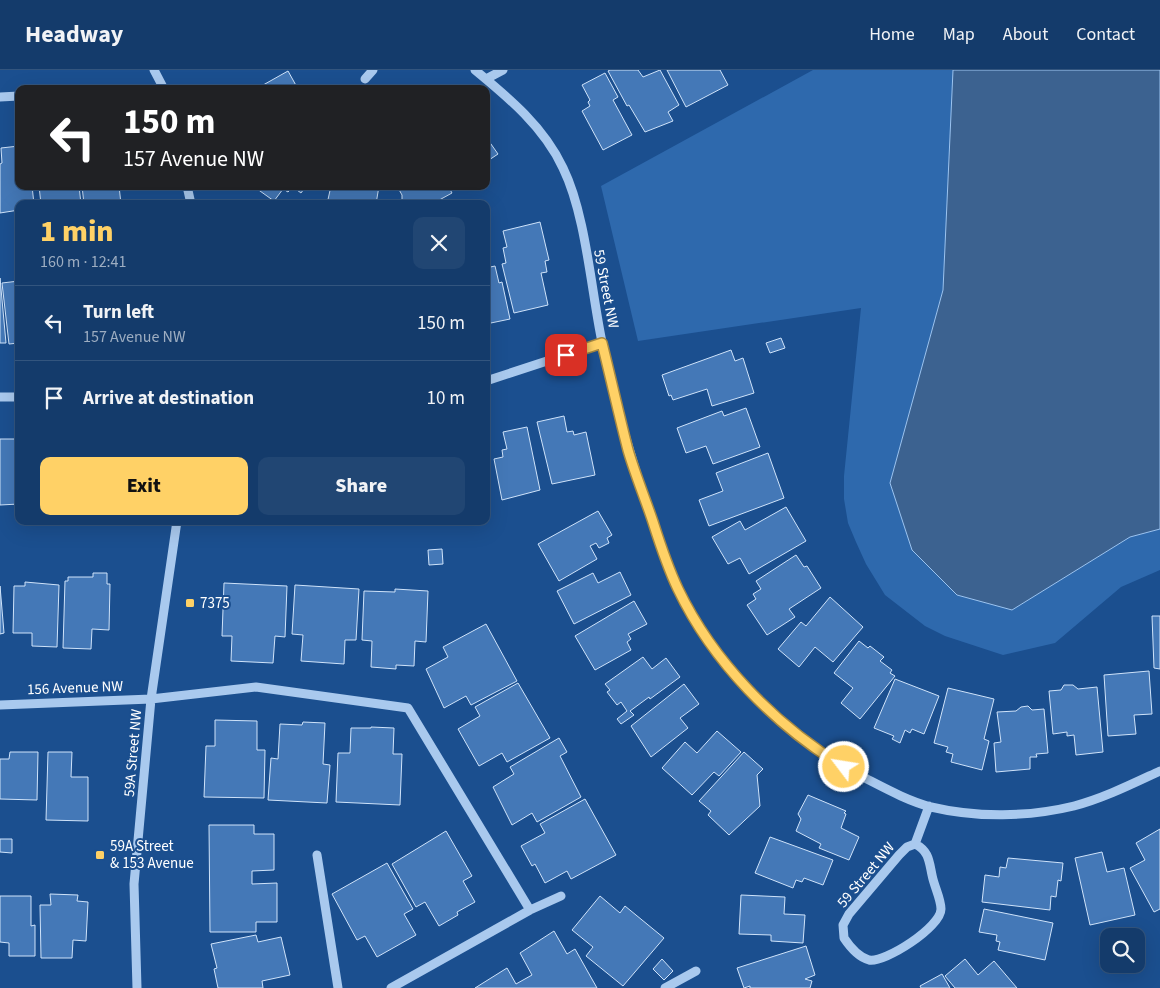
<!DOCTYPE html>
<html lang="en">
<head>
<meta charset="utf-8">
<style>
	body { margin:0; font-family:"Source Sans 3",sans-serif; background:#214673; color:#f1f3f6; height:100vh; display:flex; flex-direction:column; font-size:19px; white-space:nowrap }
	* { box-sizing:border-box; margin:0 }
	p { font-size:16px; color:#9dadc1 }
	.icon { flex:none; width:28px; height:28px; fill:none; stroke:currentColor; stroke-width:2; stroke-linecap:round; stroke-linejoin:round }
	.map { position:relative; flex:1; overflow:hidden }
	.details { position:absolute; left:15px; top:130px; width:475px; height:325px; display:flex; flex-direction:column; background:#143b6b; border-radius:10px; box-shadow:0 5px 20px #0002,0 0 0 1px #33557e }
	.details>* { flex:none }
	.guide { position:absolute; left:15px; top:15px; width:475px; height:105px; border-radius:10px; box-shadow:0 5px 20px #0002,0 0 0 1px #33557e; background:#202124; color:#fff; overflow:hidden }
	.buttons { position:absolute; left:1100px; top:858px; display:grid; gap:10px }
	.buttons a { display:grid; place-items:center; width:45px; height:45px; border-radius:10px; background:#143b6b; box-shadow:0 5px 20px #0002,0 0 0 1px #33557e; font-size:25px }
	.pin { position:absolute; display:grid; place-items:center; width:42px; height:42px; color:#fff; margin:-21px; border-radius:10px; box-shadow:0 2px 8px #0006 }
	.me { position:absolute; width:55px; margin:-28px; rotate:301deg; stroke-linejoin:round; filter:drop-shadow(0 0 4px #0008) }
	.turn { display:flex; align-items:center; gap:18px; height:105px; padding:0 25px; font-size:22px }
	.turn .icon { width:65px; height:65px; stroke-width:2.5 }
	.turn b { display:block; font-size:35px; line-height:42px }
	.round { display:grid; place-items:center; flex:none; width:52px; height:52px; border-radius:10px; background:#214673 }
	.overview { display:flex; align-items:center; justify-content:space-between; height:85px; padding:0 25px }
	h1 { font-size:30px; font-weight:800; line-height:38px; color:#ffd166 }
	.button { display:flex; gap:10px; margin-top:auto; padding:10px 25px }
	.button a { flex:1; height:58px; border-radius:10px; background:#ffd166; color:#111; font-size:20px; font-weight:800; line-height:58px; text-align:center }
	.button a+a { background:#214673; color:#f1f3f6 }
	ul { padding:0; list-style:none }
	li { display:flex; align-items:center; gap:15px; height:75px; padding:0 25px; border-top:1px solid #33557e }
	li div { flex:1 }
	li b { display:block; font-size:19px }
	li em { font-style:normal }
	header { display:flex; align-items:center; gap:30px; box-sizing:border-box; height:70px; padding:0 25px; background:#143b6b; border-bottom:1px solid #33557e }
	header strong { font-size:24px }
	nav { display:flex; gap:28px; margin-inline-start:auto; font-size:18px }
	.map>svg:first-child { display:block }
	.green { fill:#2e69ad }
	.water { fill:#3c6290; stroke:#9cc4f0 }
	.building { fill:#4478b7; stroke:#cfe3fa }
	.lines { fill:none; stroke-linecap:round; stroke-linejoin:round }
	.minor { stroke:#a9c9ee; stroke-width:9 }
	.route-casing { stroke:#a68842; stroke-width:12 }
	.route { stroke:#ffd166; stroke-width:9 }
	.poi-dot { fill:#ffd166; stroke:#1b4f8f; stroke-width:2 }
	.labels { text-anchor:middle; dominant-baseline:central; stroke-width:4; stroke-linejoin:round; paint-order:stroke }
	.street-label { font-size:15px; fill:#fff; stroke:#1b4f8f }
	.poi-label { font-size:15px; fill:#fff; stroke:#1b4f8f; text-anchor:start }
</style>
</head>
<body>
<header>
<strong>Headway</strong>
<nav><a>Home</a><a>Map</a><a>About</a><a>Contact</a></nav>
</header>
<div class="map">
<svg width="1160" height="918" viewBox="0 0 1160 918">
	<rect width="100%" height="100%" fill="#1b4f8f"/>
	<path class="green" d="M813,0H953L943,220L890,413L1012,540L1130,467L1160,459V500L1121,517L1055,573L1003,585L945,566L925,556L885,525L866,494L856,472L848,453L844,429V406L861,238L638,271L601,116Z"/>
	<path class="water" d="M953,0H1160V459L1130,467L1012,540L957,525L912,480L890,413L943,220Z"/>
	<path class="building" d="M610,0H638L643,7L660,0L679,35L668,42L673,51L645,62L629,35L627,36L608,1Z
		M667,0H720L728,15L686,37Z
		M288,1L298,19H256Z
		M605,3L618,27L613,30L632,65L603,80L582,41L590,36L588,32L590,30L582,15Z
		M486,67L498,84L486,92Z
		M19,76V116H32L34,134H19V140L0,143V94L2,93L1,78Z
		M39,116H79L81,134H41Z
		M82,116H119L121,134H84Z
		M253,116H306L301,123L293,117L288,122L283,119L274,131Z
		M331,116H379L376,134H327Z
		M397,116H448L452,123L432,134H402V125Z
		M540,152L549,190L545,191L547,202L541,203L548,235L514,243L502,194L506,193L503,178L507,177L503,161Z
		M495,196L499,213L502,212L510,249L486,254V198Z
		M0,208L6,273H0Z
		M19,211V273L9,274L2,213Z
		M781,268L785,278L770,283L766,273Z
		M731,280L735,291L743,288L754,323L712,336L707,319L673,330L671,325L669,326L662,305Z
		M746,338L760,377L713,394L706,376L686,383L677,358L722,341L724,346Z
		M564,346L567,362L573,361L574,365L586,362L595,405L552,414L537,352Z
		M527,357L540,420L502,430L494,389L503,387L502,380L507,379L503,362Z
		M0,369H15L16,389H19V434L0,435Z
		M768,383L784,428L709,456L699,430L723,421L716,403Z
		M786,437L806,471L749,504L740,488L728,494L712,467L740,451L745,460Z
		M598,441L612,465L607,468L609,473L599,478L596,473L590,476L597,489L559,511L538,474Z
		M442,479L443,494L429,495L428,480Z
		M796,485L804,497L807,496L821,518L789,539L795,547L767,565L747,535L756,529L753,524L761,519L756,511Z
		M620,502L631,525L574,554L557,521L593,503L598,513Z
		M93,503H107V514H110L109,560L92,559L91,579L63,578L65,511H68V507H93Z
		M25,512L59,515L57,577L32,576V563H13L14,516H25Z
		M224,513L287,516L285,567L275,566L273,593L231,591L232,566H222Z
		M295,515L359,519L356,570H345L344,594L301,591L303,565L292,564Z
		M0,516L4,563L0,564Z
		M395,519L428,521L426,572L415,571L414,596L396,595V599L371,597L372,571L362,570L364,521L395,522Z
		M830,527L863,557L833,592L815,577L799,597L778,579L801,552L806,556Z
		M634,531L647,554L628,564L631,569L627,572L631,580L595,600L575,566Z
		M1152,546H1160V599L1154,598Z
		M486,554L517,611L471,635L466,626L444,638L426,599L448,587L443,577Z
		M859,571L868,578L870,576L884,587L880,591L892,600L890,603L895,606L860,649L841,633L853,618L834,603Z
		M643,587L652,599L666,588L680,607L650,629L649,627L630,641L634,645L621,654L617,649L627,641L621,632L617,635L607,622L610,620L605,614Z
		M1149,601L1152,644L1134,645L1136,664L1108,666L1104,605Z
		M895,609L939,626L924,664L912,659L910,663L905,660L900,673L892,669L894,666L874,658Z
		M518,613L550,668L507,692L502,683L479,696L458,659L480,646L475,637Z
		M684,614L699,634L680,648L688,658L651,687L631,656Z
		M1064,615H1073L1078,619L1097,617L1103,682L1076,685L1074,665L1067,666V662L1053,664L1049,621L1061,620Z
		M948,618L994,629L984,669L989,671L982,700L951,692L953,684L946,682L948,677L934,673Z
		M1028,636L1032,640L1044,639L1048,683L1036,684L1037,687H1030V699L996,702L994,673L1001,672L997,642L1016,641L1021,637Z
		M215,650L257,651V680H265L264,728L204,727L206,676H215Z
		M303,652L325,653L323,694L330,695L327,733L268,730L271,688L278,689L280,654L302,655Z
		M371,657L394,658L393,684H402L400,735L336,732L338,683H350L351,658H371Z
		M717,661L741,682L719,706L714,702L692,725L662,698L685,672L697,683Z
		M559,668L567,682L560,686L581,727L537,752L532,743L512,755L493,717L514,704L510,697Z
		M10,682H38L37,730L0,729V689H9Z
		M48,682H72L71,707H88V751L46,750Z
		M744,682L763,699L757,705L760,736L729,765L708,745L711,741L699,731Z
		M808,725L846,741L844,743L846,744L841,758L859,767L849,790L819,778L821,774L796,761L801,749L798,744Z
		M585,729L616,785L571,809L567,801L545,813L535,794L532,796L521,776L545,763L540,754Z
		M209,755H254V764H274V800L252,801V814L277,813V852H256V862H210Z
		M1160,759V839L1154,842L1130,798L1145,790L1136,773Z
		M446,761L472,806L463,811L475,832L457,842L458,845L439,856L425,832L416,837L392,794Z
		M770,767L833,790L823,815L804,808L802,812L796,810L793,818L755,803Z
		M0,769H12V783L0,782Z
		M1102,782L1107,802L1124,798L1135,845L1090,855L1075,788Z
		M1008,788L1063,793L1061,811L1058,810L1056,827L1051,826L1050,840L982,832L985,805L999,807L1000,797L1006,798Z
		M387,793L413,839L404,844L416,865L377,887L365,866L357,870L332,824Z
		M50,824L78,825L77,831L88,832L86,871L73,870L72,888H41L40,835H51Z
		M741,825L785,827L784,844L805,845L803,873L771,871V865L739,864Z
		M0,826H31V856L35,855V886H9V873L0,872Z
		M600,826L620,843L625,836L664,868L623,916L586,886L593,877L572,860Z
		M984,839L1053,853L1045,890L998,880L1000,872L996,871L997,865L979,862Z
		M554,861L567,884L575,879L597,918H475L507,898L516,914L532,905L520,883Z
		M256,865L258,872L281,867L290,905L262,911L263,918H218L214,899L217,898L211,874Z
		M806,876L815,905L805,909L812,911L810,918H750V916L744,918L737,898Z
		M662,889L673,901L664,910L653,899Z
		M965,889L978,905L994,891L1017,918H955L945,906Z
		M942,904L950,918H921L920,916Z"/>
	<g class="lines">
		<path class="minor" d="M154,0L164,19
			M475,0C509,28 544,57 563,98C586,145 591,220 602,272C614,331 631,388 650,445C659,470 667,496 679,521C716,597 782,664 857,704C881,716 905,730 931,737C977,748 1029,747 1074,736C1104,728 1132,714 1160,701
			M365,9L373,0
			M486,9L503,0
			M0,27L19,26
			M187,116L191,134
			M486,311L602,273
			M0,327H19
			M0,635L151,629L256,617L408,638L530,840
			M915,774C929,781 929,791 932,805C934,816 941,829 941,839C941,857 885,893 869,890C858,887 850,877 844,868L843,855L849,844L899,785L907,777L915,774L929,736
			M317,785L338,918
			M137,918L134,814L151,629L177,451
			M391,918L530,840L561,826
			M665,918L696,901"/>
	</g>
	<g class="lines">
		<g class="route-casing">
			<path id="route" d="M566,285L602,273C611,309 619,345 628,380C635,404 645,428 653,452C660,474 668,498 678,519C713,592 775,655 844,697"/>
		</g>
		<use href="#route" class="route"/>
	</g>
	<g class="poi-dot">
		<rect x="185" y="528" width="10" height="10" rx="2.5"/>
		<rect x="95" y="780" width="10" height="10" rx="2.5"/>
	</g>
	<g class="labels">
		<g class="street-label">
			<text transform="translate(606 219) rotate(79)">59 Street NW</text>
			<text transform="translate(75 618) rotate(-2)">156 Avenue NW</text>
			<text transform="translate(133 683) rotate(-85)">59A Street NW</text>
			<text transform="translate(866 805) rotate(-50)">59 Street NW</text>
		</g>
		<g class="poi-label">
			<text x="200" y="533">7375</text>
			<text x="110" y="776">59A Street<tspan x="110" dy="17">&amp; 153 Avenue</tspan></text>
		</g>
	</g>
</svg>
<div class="buttons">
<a><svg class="icon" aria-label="search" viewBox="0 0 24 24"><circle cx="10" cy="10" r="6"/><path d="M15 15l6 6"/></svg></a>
</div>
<div class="pin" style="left:566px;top:285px;background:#d93025"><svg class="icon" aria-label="arrive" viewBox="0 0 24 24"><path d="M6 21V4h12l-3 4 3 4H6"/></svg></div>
<svg class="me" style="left:844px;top:697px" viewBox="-20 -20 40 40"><circle r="17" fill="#ffd166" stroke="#fff" stroke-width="3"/><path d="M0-11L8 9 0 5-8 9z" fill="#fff"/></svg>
<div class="guide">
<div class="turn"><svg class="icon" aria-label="left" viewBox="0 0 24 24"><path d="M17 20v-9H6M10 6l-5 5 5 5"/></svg><div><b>150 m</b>157 Avenue NW</div></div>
</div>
<section class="details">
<div class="overview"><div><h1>1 min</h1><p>160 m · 12:41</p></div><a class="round"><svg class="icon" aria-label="close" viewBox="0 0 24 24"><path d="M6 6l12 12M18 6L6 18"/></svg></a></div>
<ul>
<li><svg class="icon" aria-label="left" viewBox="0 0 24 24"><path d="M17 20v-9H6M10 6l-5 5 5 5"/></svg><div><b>Turn left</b><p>157 Avenue NW</p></div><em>150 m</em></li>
<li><svg class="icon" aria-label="arrive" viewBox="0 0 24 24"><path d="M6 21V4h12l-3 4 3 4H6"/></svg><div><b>Arrive at destination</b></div><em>10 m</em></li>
</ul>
<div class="button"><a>Exit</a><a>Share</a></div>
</section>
</div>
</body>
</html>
